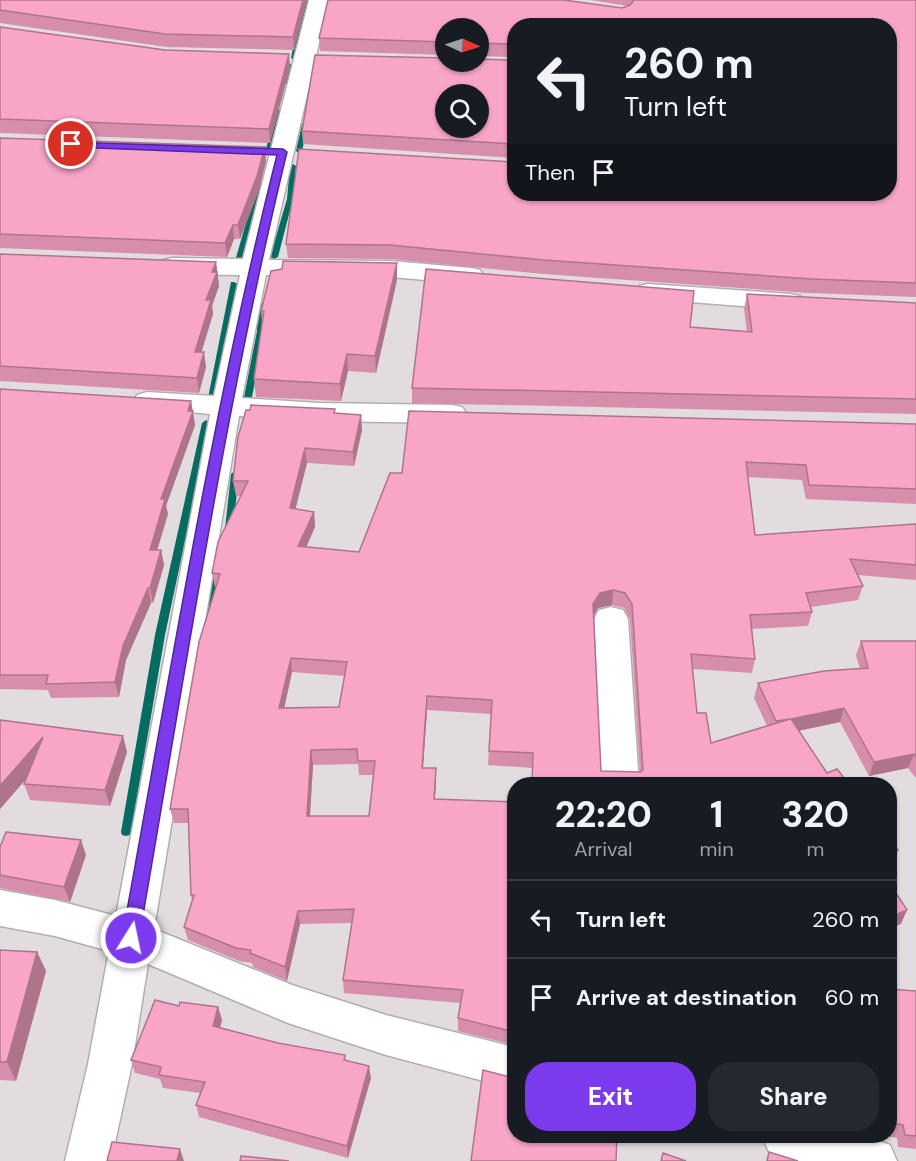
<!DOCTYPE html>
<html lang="en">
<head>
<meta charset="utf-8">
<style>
	body { margin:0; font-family:"DM Sans",sans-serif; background:#242831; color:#f1f3f6; height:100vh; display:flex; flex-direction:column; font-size:22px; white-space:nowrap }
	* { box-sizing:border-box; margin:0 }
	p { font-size:20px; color:#9ea1a6 }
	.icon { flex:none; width:33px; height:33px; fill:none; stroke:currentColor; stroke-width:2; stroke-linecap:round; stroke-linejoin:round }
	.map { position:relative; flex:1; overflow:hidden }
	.sheet { position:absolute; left:507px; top:777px; width:390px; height:366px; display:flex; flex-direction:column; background:#171b24; border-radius:24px; box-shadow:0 2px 4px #0004 }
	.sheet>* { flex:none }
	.hud { position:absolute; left:507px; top:18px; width:390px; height:183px; border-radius:24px; box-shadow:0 2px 4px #0004; background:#171b24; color:#f1f3f6; overflow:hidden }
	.needle { width:39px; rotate:93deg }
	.controls { position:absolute; left:435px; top:18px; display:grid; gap:12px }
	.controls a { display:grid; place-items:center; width:54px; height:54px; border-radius:50%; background:#171b24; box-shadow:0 2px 4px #0004; font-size:30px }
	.pin { position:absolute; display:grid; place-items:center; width:51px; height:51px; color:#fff; margin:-26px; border:3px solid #fff; border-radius:50%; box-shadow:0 2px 6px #0007 }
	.me { position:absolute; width:66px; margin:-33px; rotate:10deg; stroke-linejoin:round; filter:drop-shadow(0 0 4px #0008) }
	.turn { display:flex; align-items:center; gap:21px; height:126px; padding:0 18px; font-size:27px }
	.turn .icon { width:78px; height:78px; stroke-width:2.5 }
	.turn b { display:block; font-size:42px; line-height:51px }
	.then { display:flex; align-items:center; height:57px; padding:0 18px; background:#0003; gap:12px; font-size:22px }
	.eta { display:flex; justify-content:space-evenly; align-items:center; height:102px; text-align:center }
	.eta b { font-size:36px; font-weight:800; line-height:42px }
	.cta { display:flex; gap:12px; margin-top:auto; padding:12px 18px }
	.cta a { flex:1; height:69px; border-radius:24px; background:#7c3aed; color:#fff; font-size:24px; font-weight:800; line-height:69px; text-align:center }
	.cta a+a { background:#242831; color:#f1f3f6 }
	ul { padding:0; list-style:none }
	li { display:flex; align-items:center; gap:18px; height:78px; padding:0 18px; border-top:2px solid #363941 }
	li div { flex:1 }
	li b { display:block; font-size:22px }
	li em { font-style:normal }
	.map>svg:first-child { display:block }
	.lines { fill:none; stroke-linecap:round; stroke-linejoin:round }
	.stream { fill:#056c62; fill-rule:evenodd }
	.minor-casing { stroke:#b3adaf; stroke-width:3 }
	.minor { fill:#fff; fill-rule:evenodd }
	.wall { fill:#d68eac; fill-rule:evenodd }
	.shaded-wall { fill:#ae748c }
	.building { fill:#f9a5c8; stroke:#ae748c; stroke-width:1.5; fill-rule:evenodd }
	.route { fill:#7c3aed; stroke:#51269a; stroke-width:1.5 }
</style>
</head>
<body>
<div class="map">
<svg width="916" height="1161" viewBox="0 0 916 1161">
	<rect width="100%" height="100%" fill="#e3dcde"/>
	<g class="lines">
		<path class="stream" d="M306,0H312L305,17L297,58L294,60L291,58L299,17Z
			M291,64L294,66L288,83L283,84L282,83L288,66Z
			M279,109L282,111L272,149L267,150L266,149L276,111Z
			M305,122L308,124L302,151L299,153L296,151L302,124Z
			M293,164L296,166L293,199L278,257L274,259L270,257L287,199L290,166Z
			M260,183L263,185L243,261L239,263L235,261L257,185Z
			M231,282H234L238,284L216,398L212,400L208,398Z
			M261,303H264L268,305L263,322L265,331L251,402L247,404L243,402L257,331L255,322Z
			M206,420L210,423L165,635L131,832L130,835L126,836L122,835L121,832L155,635L202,423Z
			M235,471L239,474L233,529L229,532L225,529L231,474Z
			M216,561L220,564L215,588L218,598L216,608L211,611L206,608L208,598L205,588L212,564Z"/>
		<g class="minor-casing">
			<path id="minor" d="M309,0H329L269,260L391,261L471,268L480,270L484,276L480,282L471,284L391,277L266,275L242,398L319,403L452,405L462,407L467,414L462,421L452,423L319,421L239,416L154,929L292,985L386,1015L514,1047V1089L386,1055L288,1023L148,964L132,1064L111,1161H65L88,1064L109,951L55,936L0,926V890L55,900L116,916L210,414L137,407L133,401L137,395L147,392L214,396L240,275L172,274L163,272L159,266L163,260L172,258L243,259Z
				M648,284L791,294L800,296L804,302L800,308L791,310L639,298L635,292L639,286Z
				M611,607L623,610L628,619L639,784H601L594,619L599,610Z
				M762,1136H865L890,1145L897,1161H794L769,1152Z"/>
		</g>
		<use href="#minor" class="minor"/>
	</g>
	<path class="wall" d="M0,0H307L294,50L167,47L0,23Z
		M591,0H916V297L809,293L543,274L391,259L288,258L286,244L890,194L514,26V57L478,56V28H446V55L320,51L319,38L622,8L628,6Z
		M0,27L290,67L270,143L0,133Z
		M514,60V158L303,144L302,131Z
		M0,138L265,147L266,161L259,190L240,239H234L227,257L0,248Z
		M0,254L216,262L219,286L212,306L213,314L201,352L206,367L199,393L0,381Z
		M397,280L376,373L348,371L341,401L256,397L254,379L262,323L261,311Z
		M747,294L916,303V414L412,403V388L690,327L747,332L744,309Z
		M0,389L191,401L195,425L166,506L168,514L157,550H161L164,565L153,603H151L126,660L119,697L51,698L48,690L0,689Z
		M251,405L335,409V414L361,415L362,430L354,466L307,463L295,509L314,512L315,527L306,547L359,552L390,473H402L409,411L916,424V504L806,499L802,480L748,477L755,535L916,524V580L858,575L863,586L858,600L811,607L812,612L808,626L752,629L755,659L752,673L693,669L697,713H706L711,743L767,726L754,698L758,683L824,671L860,669L856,655L861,641H916V778L908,768L869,776L840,722L799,731L827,773L837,769L849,784H532L533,768L488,765L491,714L427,710L423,768H436L435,799L514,802V1045L458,1031V1018L460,1003L344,993L343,980L352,923L300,924L287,981L253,967L252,963L239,961L188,940L184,927L192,900L191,895L189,823H174L170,809L199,642L216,587H215L212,573L218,542L241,496H236L233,481L238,437L246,410H250ZM612,605L624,608L630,619L640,772L601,771L594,616L598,608ZM292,672L345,676L339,707L284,708ZM358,764L359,775H373L369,816H310L313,765Z
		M0,720L123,736L127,752L110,806L30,800L24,784L26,778L0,809Z
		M0,847L86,855L70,902L0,888Z
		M0,950L37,952L46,971L16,1081L0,1080Z
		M890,989L916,991V1149L898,1147L897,1138L886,1136H890Z
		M179,1006L218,1007L222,1020L220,1027L278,1043L345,1055L346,1061L371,1078L348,1158L199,1117L196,1105L200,1093L163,1088L160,1079L135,1073L131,1060Z"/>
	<path class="shaded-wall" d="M303,0H307L294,50L293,37Z
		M289,54L290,67L270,143L269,129Z
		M265,147L266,161L259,190L240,239L238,225Z
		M233,225L234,239L227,257L225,243Z
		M216,262L219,286L212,306L213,314L197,367L195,352L212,272Z
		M397,263V280L376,373L375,356Z
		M204,352L206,367L199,393L197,378Z
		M347,354L348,371L341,401L340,384Z
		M191,401L195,425L166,506L168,514L153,564L150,550L161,499Z
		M361,415L362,430L354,466L353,452Z
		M305,448L307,463L292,523L290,508Z
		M314,512L315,527L300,561L298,546Z
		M161,550L164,565L153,603L150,588Z
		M148,588L151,603L126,660L119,697L115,682L123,646Z
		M613,590L612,605L598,608L592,619L593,604L600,593Z
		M291,658L292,672L281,723L279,708Z
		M427,696V710L422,782V768Z
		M844,708L840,722L787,733L791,719Z
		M123,736L127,752L110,806L105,790Z
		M43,737L49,753L0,809V786Z
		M311,750L313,765L309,830L307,816Z
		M914,754L908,768L869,776L874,762Z
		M436,768V783L434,813V799Z
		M81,840L86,855L70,902L64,887Z
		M898,850L892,864L890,865V853Z
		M907,910L901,924L890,928V917Z
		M298,911L300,924L287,981L285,967Z
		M37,952L46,971L16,1081L7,1062Z
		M218,1007L222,1020L217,1039L213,1026Z
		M369,1066L371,1078L348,1158L347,1146Z
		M180,1149L184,1161H177Z"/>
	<path class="building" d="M0,0H303L293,37L165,34L0,10Z
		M328,0H564L622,8L630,5L634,0H916V283L812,279L544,260L390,245L286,244L299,149L514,162V194H890V26H514V44L478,43V28H446V42L319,38Z
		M0,27L165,50L289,54L269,129L0,119Z
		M315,55L446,58V62H478V59L514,60V144L302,131ZM446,94H478V128H446Z
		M0,138L265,147L257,176L238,225H233L225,243L0,234Z
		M0,254L216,262L212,272H217L206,300H211L195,352H204L197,378L0,366Z
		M283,261L397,263L375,356L347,354L340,384L254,379L264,311H261L271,271L282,269Z
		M426,269L694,291L690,327L752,332L747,294L916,303V399L412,388Z
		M0,389L191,401L188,411H193L161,499H165L150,550H161L150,588H148L123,646L115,682L46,684L48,675H0Z
		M251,405L335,409L334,413L361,415L353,452L305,448L290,508L314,512L298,546L359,552L390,473H402L409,411L916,424V489L809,485L806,465L746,462L755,535L916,524V565L850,559L863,586L806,593L812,612L750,615L755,659L691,654L697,713H706L711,743L790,719L776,721L758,683L824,671L868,668L861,641H916V757L914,754L874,762L844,708L791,719L827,773L837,769L849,784H532L533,753L489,751L492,700L427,696L422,768H436L434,799L514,802V1032L458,1018L463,990L343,980L354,909L298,911L285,967L250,953L251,950L236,948L184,927L194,895H191L188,809H170L199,642L220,574L212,573L218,542L248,481H233L238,437L246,410H250ZM613,590L625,593L632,604L643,770L641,772L601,771L593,604L600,593ZM291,658L347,662L339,707L279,708ZM357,749L358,761H375L369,816H307L311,750Z
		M0,720L123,736L105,790L24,784L43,737L0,786Z
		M6,832L81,840L64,887L0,875V847Z
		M890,839L898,850L890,853Z
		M890,884L907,910L890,917Z
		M0,950L37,952L7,1062H0Z
		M890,989L916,991V1136L905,1135L903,1125L890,1123Z
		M155,1000L179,1006L180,1002L218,1007L213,1026L278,1043L345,1055L344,1060L369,1066L347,1146L196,1105L205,1082L159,1075L161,1067L131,1060Z
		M483,1070L514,1078V1136H617L616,1161H471Z
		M112,1142L180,1149L177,1161H107Z
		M769,1152L798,1161H767Z
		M663,1153L686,1161H661Z
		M241,1156L289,1161H240Z"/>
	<path class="route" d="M67,142L283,149L287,152C224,411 185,675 139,938L137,943L131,945L125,943L122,938C170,676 212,412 277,155L71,147L66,144Z"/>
</svg>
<div class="controls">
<a><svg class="needle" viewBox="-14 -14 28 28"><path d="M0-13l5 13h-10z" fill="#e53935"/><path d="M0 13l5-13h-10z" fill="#9ea1a6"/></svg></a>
<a><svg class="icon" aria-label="search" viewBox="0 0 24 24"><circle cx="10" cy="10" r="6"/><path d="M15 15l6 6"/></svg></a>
</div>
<div class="pin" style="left:71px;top:144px;background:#d93025"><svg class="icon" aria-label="arrive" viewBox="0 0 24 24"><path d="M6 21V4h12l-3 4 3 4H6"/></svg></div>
<svg class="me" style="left:131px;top:938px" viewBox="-20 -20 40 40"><circle r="17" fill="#7c3aed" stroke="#fff" stroke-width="3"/><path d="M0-11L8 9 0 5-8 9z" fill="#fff"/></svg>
<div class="hud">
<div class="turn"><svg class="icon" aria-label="left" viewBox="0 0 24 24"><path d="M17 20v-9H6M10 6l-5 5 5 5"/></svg><div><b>260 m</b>Turn left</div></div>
<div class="then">Then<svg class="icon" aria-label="arrive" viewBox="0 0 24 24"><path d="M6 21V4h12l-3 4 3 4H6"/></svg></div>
</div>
<section class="sheet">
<div class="eta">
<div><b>22:20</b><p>Arrival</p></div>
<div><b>1</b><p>min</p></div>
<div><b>320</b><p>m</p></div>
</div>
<ul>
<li><svg class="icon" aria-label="left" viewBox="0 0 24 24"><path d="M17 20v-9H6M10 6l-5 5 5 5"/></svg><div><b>Turn left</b></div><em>260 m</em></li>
<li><svg class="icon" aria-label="arrive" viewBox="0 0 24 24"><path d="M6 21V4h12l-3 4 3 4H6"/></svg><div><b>Arrive at destination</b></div><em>60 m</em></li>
</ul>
<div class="cta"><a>Exit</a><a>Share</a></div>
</section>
</div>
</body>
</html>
